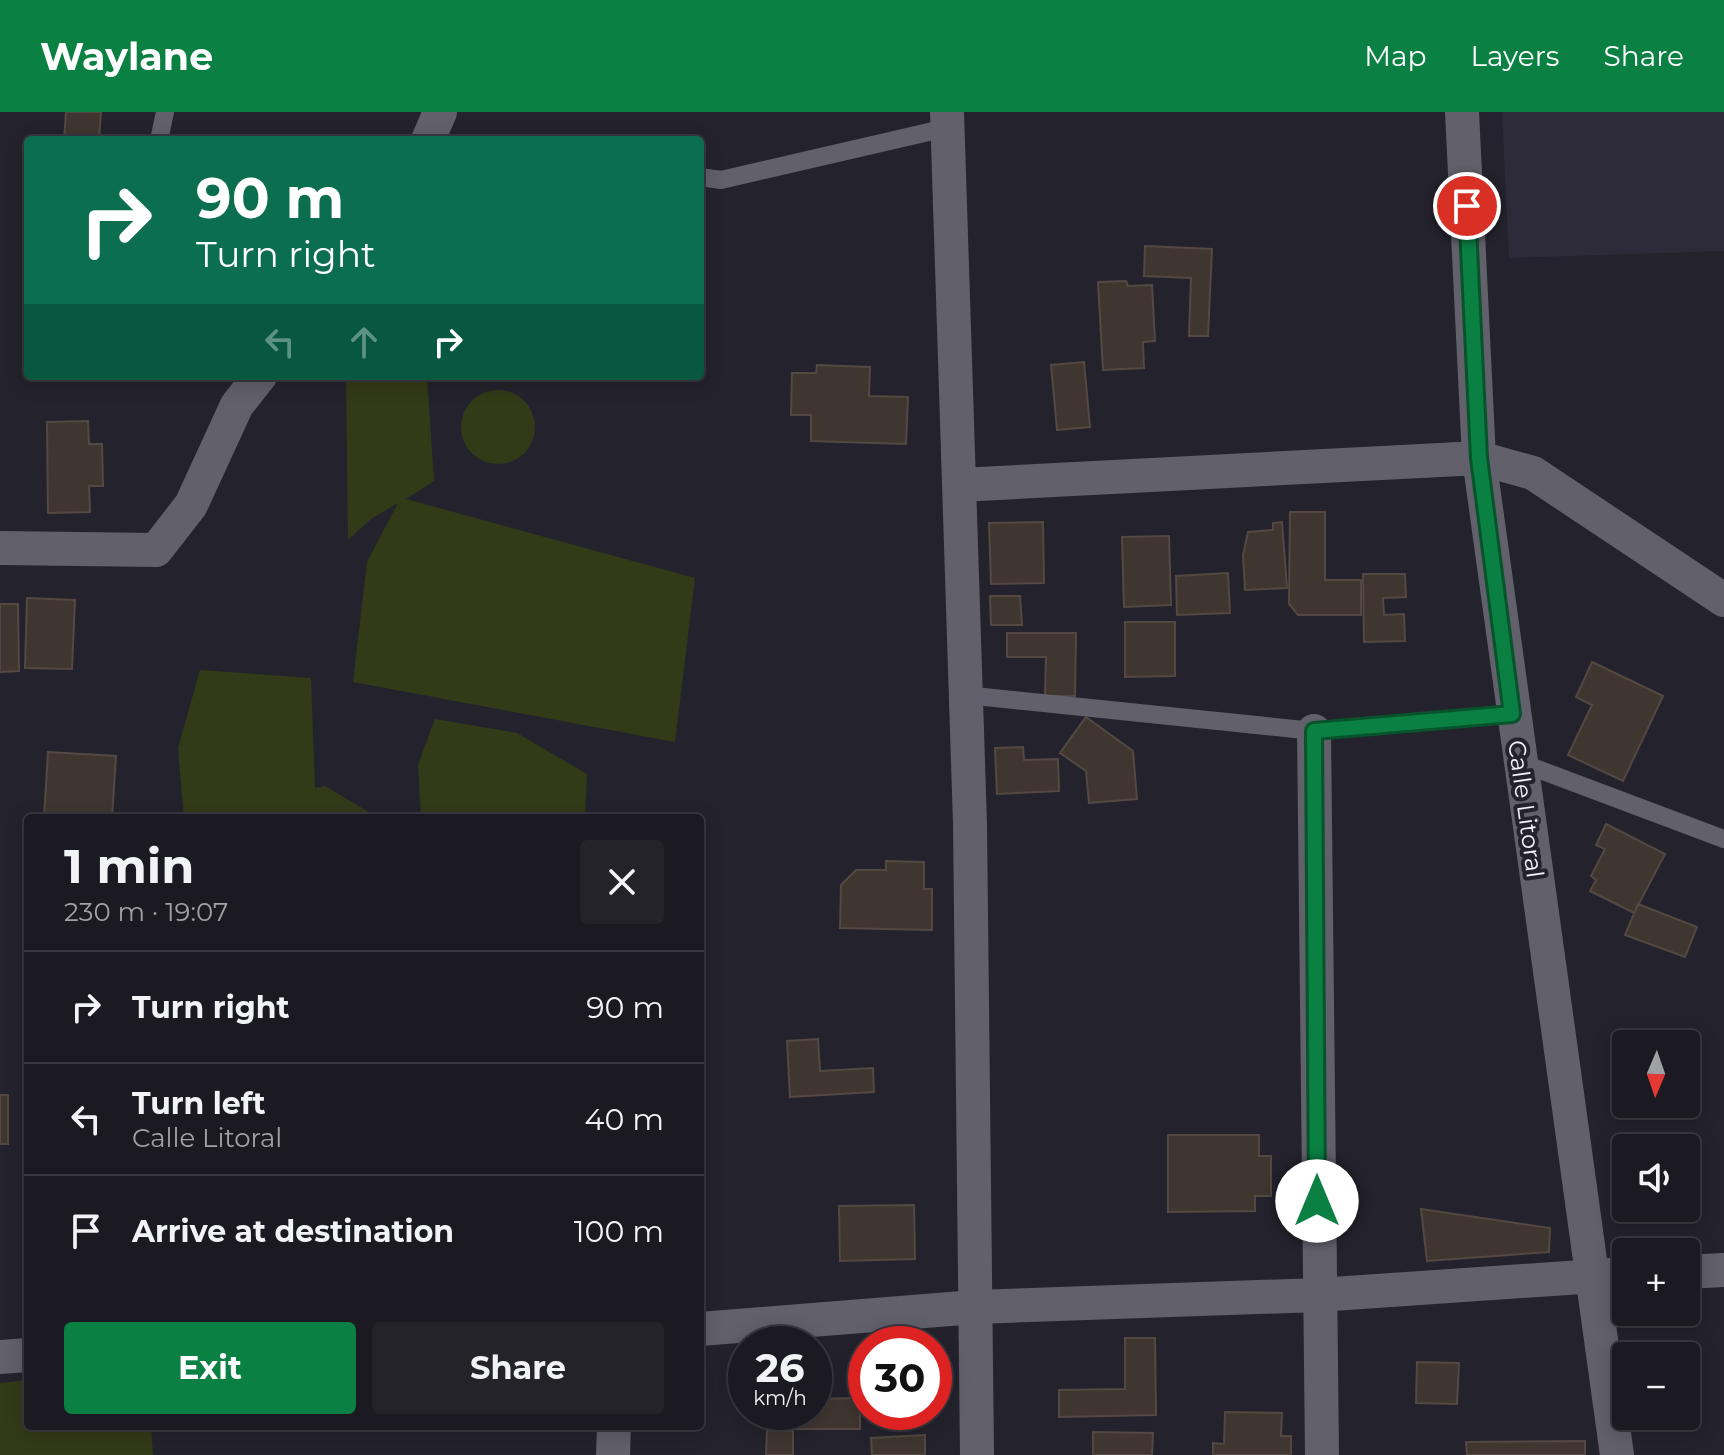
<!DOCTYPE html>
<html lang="en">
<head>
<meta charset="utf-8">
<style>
	body { margin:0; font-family:Montserrat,sans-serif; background:#24232a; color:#f1f3f6; height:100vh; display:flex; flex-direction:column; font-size:30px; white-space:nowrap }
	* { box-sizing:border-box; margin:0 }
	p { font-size:26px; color:#a0a1a5 }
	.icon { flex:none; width:44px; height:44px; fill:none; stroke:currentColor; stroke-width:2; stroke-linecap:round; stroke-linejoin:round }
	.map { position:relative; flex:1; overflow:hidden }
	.sheet { position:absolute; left:24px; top:702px; width:680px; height:616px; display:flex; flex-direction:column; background:#1b1a22; border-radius:8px; box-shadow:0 4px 20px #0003,0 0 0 2px #393840 }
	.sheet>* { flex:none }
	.banner { position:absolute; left:24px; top:24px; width:680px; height:244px; border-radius:8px; box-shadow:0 4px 20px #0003,0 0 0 2px #393840; background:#0b6e4f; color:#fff; overflow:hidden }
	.needle { width:52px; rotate:182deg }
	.tools { position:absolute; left:1612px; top:918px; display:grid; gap:16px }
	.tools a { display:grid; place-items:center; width:88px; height:88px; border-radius:8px; background:#1b1a22; box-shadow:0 4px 20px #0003,0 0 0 2px #393840; font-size:40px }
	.speed { position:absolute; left:728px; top:1214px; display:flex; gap:16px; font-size:40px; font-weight:700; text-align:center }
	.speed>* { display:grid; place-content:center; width:104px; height:104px; border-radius:50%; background:#1b1a22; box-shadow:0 4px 20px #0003,0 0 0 2px #393840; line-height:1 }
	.speed small { font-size:20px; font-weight:400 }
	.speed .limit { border:12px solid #d22; background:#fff; color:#111 }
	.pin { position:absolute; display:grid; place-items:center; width:68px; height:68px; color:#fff; margin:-34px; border:4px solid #fff; border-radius:50%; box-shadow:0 2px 8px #0007 }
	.me { position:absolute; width:88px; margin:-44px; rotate:0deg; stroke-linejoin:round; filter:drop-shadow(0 0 6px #0008) }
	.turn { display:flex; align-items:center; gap:28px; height:168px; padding:0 40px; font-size:36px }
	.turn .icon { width:104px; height:104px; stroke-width:2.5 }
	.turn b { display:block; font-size:56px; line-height:68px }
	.lanes { display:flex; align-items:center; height:76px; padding:0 40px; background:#0003; justify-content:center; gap:40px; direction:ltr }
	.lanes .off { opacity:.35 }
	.round { display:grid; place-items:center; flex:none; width:84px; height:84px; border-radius:8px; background:#24232a }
	.overview { display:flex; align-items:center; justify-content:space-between; height:136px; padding:0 40px }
	h1 { font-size:48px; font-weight:700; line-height:60px }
	.cta { display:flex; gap:16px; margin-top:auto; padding:16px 40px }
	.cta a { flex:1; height:92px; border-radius:8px; background:#0b8043; color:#fff; font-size:32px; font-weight:700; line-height:92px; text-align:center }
	.cta a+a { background:#24232a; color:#f1f3f6 }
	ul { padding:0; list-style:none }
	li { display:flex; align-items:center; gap:24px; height:112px; padding:0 40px; border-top:2px solid #393840 }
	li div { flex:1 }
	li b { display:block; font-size:30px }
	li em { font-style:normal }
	header { display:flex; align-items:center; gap:48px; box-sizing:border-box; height:112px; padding:0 40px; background:#0b8043; color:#fff }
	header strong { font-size:38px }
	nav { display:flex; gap:44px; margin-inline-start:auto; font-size:28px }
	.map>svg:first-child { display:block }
	.built { fill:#2d2b3a }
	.green { fill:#333a18 }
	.building { fill:#403630; stroke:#534942; stroke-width:2 }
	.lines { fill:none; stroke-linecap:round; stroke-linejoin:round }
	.lane { stroke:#61606b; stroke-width:18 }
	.street { stroke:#61606b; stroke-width:34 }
	.route-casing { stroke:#07532c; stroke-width:20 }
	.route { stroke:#0b8043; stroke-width:14 }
	.labels { text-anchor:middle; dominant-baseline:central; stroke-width:8; stroke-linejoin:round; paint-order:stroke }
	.street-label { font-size:24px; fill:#f3f2f9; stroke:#24232d }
</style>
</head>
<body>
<header>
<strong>Waylane</strong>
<nav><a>Map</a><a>Layers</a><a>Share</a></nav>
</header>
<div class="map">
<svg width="1724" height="1343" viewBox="0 0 1724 1343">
	<rect width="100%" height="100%" fill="#24232d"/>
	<path class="built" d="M1502,0H1724V139L1509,146Z"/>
	<path class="green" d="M346,264H427L434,369L406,387L695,466L675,630L353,570L367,450L398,391L371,407L348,428Z
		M461 315a37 37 0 1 1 74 0a37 37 0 1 1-74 0Z
		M200,558L311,566L315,676L325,674L379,706H184L178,636Z
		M435,607L517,621L587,662L585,706H421L418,653Z
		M28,1268V1314H151L153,1343H0V1271Z"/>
	<path class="building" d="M66,0H101L99,28H64Z
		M1145,134L1212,137L1208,224H1189L1191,166L1144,164Z
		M1126,169L1128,174L1152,173L1155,229L1143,230L1144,256L1103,258L1098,170Z
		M1084,250L1090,315L1057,318L1051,253Z
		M817,253L870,255L869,284L908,285L906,332L811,329V303H791L792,261H816Z
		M88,309L89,332H102L103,374H89L90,400L48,401L47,310Z
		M1290,400H1325V468H1361V503H1298L1289,492Z
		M1043,410L1044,471L991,472L989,411Z
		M1282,410L1287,476L1245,478L1243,443L1248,420L1273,418V411Z
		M1169,424L1171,493L1124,495L1122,425Z
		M1228,461L1230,501L1177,503L1176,464Z
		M1363,462H1405L1406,485L1383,486L1384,503L1404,502L1405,529L1364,530Z
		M990,484H1020L1022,513H991Z
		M27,486L75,488L72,557L25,556Z
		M0,492H18L19,559L0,560Z
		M1125,510H1175V564L1125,565Z
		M1007,521H1076L1075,584H1045L1046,545H1007Z
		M1592,550L1663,584L1623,669L1568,643L1592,593L1576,585Z
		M1086,605L1133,639L1137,687L1089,691L1086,659L1060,641Z
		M1023,635L1024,648L1058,647L1059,679L997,682L995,636Z
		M48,640L116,644L112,706H44Z
		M1606,712L1665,742L1634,801L1590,779L1596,768L1591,764L1605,737L1596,733Z
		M886,749L924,750V777H932V818L840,816L841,773L856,758H886Z
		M1638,792L1697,815L1685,845L1625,823Z
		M818,927L820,959L873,956L874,980L790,985L787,929Z
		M0,983H8V1032H0Z
		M1168,1023H1259V1044H1271V1084H1255V1099L1168,1100Z
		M914,1093L915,1147L840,1149L839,1094Z
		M1421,1097L1550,1116L1549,1140L1427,1149Z
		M1125,1226H1155L1156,1303L1059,1305V1278L1125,1277Z
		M1417,1250L1459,1251L1457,1292L1416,1291Z
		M860,1286V1317H785V1300H814V1287Z
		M1225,1300L1282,1301L1281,1324H1291V1343H1213V1331L1224,1332Z
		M767,1318L793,1319V1343H766Z
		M1093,1320L1153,1321L1152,1343H1093Z
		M925,1323V1343H872L871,1326Z
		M1585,1329V1343H1467L1466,1330Z"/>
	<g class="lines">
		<path class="lane" d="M159,28L165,0
			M700,65L721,68L946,16
			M965,583L1314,619L1512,602
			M1519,650L1724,727"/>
		<path class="street" d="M947,0L970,712L977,1343
			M1462,0L1479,346L1617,1343
			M428,28L440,0
			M959,373L1479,346L1533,361L1724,488
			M0,436L156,438L191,393L237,293L260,264
			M1314,619L1322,1343
			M1686,1160L1724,1158
			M700,1217L975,1195L1318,1183L1626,1162
			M0,1245L28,1243
			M613,1343L614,1314"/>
	</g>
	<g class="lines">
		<g class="route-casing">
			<path id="route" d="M1317,1089L1314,619L1512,602L1479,346L1467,94"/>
		</g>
		<use href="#route" class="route"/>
	</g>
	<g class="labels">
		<g class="street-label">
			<text transform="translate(1526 697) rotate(82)">Calle Litoral</text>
		</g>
	</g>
</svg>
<div class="tools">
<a><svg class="needle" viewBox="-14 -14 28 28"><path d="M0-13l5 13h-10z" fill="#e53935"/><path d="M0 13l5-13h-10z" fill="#a0a1a5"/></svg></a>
<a><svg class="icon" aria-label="sound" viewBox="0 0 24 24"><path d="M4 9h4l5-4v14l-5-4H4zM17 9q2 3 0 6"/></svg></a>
<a>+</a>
<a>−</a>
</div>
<div class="speed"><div>26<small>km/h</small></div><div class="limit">30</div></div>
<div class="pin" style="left:1467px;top:94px;background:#d93025"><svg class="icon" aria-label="arrive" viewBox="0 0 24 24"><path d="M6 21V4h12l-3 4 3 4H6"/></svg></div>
<svg class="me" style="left:1317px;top:1089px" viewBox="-20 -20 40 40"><circle r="19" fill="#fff"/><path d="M0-13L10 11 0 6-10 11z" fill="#0b8043"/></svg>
<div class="banner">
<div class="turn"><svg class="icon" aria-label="right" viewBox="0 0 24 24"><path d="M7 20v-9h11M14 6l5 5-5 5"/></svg><div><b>90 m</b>Turn right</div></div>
<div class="lanes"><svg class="icon off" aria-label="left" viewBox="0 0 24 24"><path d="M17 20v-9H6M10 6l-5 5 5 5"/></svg><svg class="icon off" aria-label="ahead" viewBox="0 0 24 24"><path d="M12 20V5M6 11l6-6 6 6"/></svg><svg class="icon" aria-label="right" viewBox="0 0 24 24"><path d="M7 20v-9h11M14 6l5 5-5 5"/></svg></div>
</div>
<section class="sheet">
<div class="overview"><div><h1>1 min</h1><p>230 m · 19:07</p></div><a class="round"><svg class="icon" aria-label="close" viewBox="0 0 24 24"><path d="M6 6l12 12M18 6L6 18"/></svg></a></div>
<ul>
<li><svg class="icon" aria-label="right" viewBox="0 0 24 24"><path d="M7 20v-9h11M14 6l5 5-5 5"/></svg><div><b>Turn right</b></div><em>90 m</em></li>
<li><svg class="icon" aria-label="left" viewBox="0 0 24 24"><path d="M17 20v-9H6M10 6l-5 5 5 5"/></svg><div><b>Turn left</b><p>Calle Litoral</p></div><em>40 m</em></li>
<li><svg class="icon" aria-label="arrive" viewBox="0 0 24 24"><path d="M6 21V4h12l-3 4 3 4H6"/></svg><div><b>Arrive at destination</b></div><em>100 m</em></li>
</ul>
<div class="cta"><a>Exit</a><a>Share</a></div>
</section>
</div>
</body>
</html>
